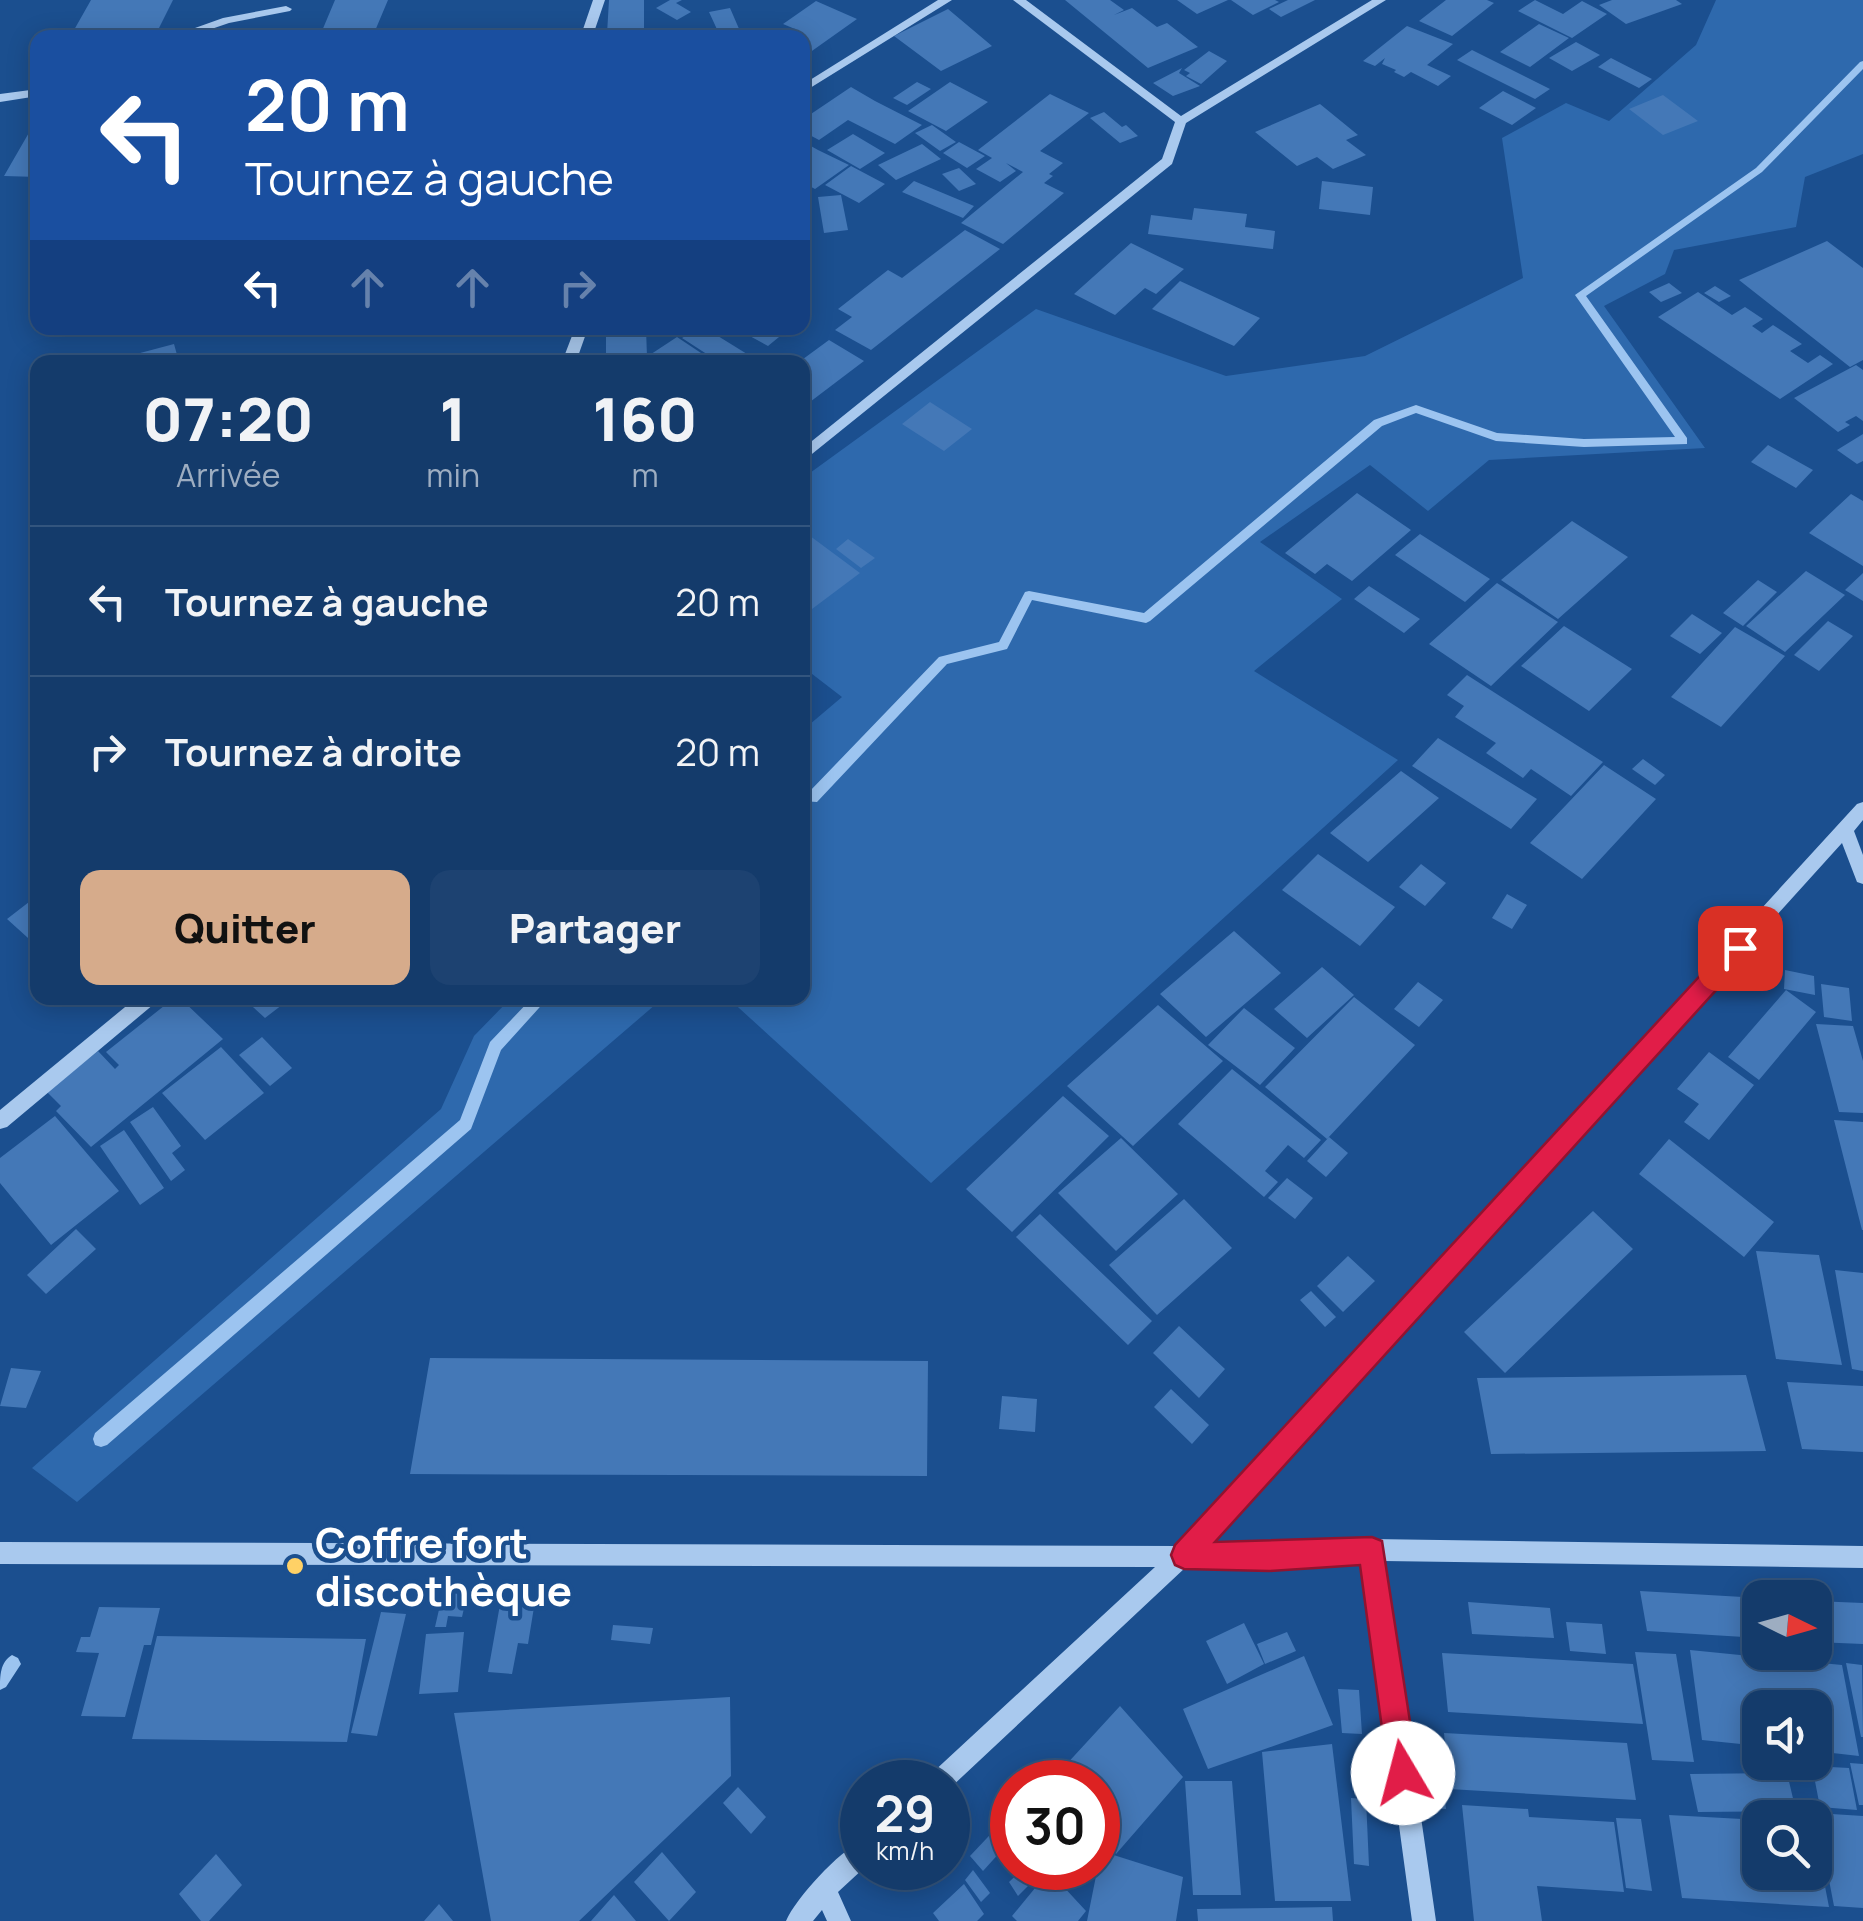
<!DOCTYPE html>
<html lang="fr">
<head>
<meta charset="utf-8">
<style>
	body { margin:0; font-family:Manrope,sans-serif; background:#1d4271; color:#f1f3f6; height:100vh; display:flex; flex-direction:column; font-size:38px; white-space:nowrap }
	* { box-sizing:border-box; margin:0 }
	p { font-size:32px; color:#9dadc1 }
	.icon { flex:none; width:55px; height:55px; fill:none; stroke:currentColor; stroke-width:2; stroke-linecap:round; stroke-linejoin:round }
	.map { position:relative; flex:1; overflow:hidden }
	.drawer { position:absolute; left:30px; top:355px; width:780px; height:650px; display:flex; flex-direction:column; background:#143b6b; border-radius:20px; box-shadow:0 5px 25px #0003,0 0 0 2px #33557e }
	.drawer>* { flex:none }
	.guide { position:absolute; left:30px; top:30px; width:780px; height:305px; border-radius:20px; box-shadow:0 5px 25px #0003,0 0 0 2px #33557e; background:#1a4fa0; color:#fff; overflow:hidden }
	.needle { width:65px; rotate:95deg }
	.controls { position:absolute; left:1742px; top:1580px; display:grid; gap:20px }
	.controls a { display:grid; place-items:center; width:90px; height:90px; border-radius:20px; background:#143b6b; box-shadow:0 5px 25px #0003,0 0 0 2px #33557e; font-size:50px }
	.speed { position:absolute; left:840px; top:1760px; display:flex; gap:20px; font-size:50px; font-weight:700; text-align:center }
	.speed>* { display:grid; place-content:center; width:130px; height:130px; border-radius:50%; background:#143b6b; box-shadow:0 5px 25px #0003,0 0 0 2px #33557e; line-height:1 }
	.speed small { font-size:25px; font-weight:400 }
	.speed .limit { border:15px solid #d22; background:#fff; color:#111 }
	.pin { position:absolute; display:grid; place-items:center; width:85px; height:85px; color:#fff; margin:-42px; border-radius:20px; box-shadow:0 5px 15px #0006 }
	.me { position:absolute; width:110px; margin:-55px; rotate:352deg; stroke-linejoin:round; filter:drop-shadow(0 0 8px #0008) }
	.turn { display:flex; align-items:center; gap:35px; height:210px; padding:0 50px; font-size:45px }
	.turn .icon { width:130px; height:130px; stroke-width:2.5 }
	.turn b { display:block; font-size:70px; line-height:85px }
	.lanes { display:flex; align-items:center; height:95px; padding:0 50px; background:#0003; justify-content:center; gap:50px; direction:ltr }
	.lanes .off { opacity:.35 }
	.eta { display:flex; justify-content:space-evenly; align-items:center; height:170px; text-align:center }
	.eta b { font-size:60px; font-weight:800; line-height:70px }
	.button { display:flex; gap:20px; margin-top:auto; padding:20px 50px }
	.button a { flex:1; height:115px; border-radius:20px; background:#d6ab8b; color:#111; font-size:40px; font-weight:800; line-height:115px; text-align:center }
	.button a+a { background:#1d4271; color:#f1f3f6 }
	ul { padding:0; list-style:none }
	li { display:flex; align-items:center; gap:30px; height:150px; padding:0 50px; border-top:2px solid #33557e }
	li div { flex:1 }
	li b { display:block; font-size:38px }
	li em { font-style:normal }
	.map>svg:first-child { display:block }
	.green { fill:#2e69ad }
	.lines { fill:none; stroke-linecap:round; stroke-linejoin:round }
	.stream { fill:#9cc4f0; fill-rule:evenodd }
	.building { fill:#4478b7 }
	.minor { fill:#a9c9ee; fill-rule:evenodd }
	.route { fill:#e11d48; stroke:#92132f; stroke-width:2.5 }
	.poi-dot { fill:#ffd166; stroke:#1b4f8f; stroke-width:4 }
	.labels { text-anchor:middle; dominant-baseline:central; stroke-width:9; stroke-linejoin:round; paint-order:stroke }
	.near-poi-label { font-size:42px; font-weight:bold; fill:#fff; stroke:#1b4f8f; text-anchor:start }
</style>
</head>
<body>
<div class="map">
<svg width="1863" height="1921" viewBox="0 0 1863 1921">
	<rect width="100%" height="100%" fill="#1b4f8f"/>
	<path class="green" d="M1716,0H1863V154L1805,177L1796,227L1674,250L1665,274L1604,306L1705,448L1489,460L1428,511L1370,465L1260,542L1342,599L1254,671L1398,760L931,1183L728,998H802L803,730L842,697L803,667V478L1036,309L1226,376L1365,356L1523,278L1502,138L1566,103L1609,121L1696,45Z
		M511,998H663L77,1502L32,1468L441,1109L474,1036Z"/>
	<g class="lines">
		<path class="stream" d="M1863,61V69L1762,172L1586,296L1687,438V444L1584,447L1496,441L1416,413L1382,426L1150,621L1146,623L1032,600L1007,649L947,664L817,802L802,801V791L809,792L939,657L999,642L1025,592L1029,591L1144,613L1374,420L1416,405L1497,433L1584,439L1675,437L1575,295L1756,168L1860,62Z
			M532,998H548L501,1050L471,1129L107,1445L101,1447L95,1445L93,1439L95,1433L460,1120L490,1042Z
			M12,1655L18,1658L21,1664L6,1687L0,1690C0,1676 0,1662 12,1655Z"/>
	</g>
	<path class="building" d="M91,0H173L157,32L74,30Z
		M335,0H388L372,38H319Z
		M609,0H644V33L607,34Z
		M670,0H682L676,3L691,12L677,20L656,8Z
		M1065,0H1110L1124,10L1114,15L1132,8L1157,27L1167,23L1198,47L1148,68Z
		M1177,0H1228L1197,14Z
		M1231,0H1275L1279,2L1253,15Z
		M1288,0H1315L1281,17L1269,9Z
		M1446,0H1487L1494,3L1452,36L1419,21Z
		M1535,0L1563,14L1582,1L1607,14L1572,38L1518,11Z
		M1612,0H1676L1682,4L1626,24L1599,5Z
		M816,1L857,19L802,58V38H782L795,29L783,24Z
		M730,8L743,38H721L709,12Z
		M948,9L992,46L941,71L894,36Z
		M1539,24L1569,38L1530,67L1500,52Z
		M1407,26L1453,44L1427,65L1451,76L1438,86L1411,72L1404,77L1394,72L1396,70L1382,64L1385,58L1375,66L1363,61Z
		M1576,42L1600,55L1572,71L1549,58Z
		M1472,50L1550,89L1535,99L1457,60Z
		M1209,51L1227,61L1201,84L1186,76L1190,73L1184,70Z
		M1611,58L1652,79L1639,88L1598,67Z
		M1182,68L1179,73L1200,86L1173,96L1153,83Z
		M917,82L931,89L907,105L893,98Z
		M950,82L988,102L946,131L908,111Z
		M851,87L875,101L922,125L895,144L848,120L819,140L802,131V120Z
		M1503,91L1536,108L1512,125L1479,108Z
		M1050,94L1089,113L1040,151L1063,163L1049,174L1053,176L1044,183L1064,193L1003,244L961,223L1023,172L1006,163L1016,171L1000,182L976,169L992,158L978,150Z
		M1663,95L1698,121L1663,135L1629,109Z
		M1320,104L1358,135L1346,140L1366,155L1333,169L1317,157L1297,166L1255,132Z
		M1104,112L1122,127L1126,125L1138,136L1120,143L1090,118Z
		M38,117V177L4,176Z
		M932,125L956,142L940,151L915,133Z
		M853,134L885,153L860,169L827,150Z
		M802,141L818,150L849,165L815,189L802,182Z
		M959,142L985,156L967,168L943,153Z
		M922,144L941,159L896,180L878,165Z
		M851,166L885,184L859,203L825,185Z
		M959,168L976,184L959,191L942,174Z
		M914,181L974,206L963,218L902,192Z
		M1322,181L1373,187L1370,215L1319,209Z
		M841,195L848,230L824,233L818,197Z
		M1194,208L1247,214L1245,227L1275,231L1273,249L1148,234L1151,215L1192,220Z
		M965,230L1000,249L871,350L835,330L852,317L838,309L888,270L902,278Z
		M1827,241L1863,268V360L1850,367L1739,280Z
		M1131,243L1184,269L1156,294L1145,288L1115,315L1074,294Z
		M1180,281L1260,318L1234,346L1152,309Z
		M1669,283L1682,293L1661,302L1649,292Z
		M1715,286L1731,296L1719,302L1704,293Z
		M1698,292L1732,315L1745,307L1763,319L1752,326L1762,333L1773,325L1802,344L1790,351L1808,363L1820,355L1833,364L1780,399L1658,317Z
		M606,328H646L647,357L606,360Z
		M698,328H705L747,354L734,362H719L682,338Z
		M735,328H790L768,346Z
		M677,337L710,359L704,362H639Z
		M829,340L864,361L802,408V362H799Z
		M174,344L179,362H110V361Z
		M1856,365L1863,370V421L1856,416L1845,422L1850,425L1838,432L1794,398Z
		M930,402L972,429L944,451L902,424Z
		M1863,434V461L1857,464L1837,450Z
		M1768,445L1813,470L1796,488L1751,462Z
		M1357,493L1411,530L1352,581L1327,564L1315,574L1285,553Z
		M1851,494L1863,501V566L1809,533Z
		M1572,521L1628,557L1558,619L1501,580Z
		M802,530L860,573L808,612L802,608Z
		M1420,534L1490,579L1465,602L1395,555Z
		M848,539L875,558L861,568L836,549Z
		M1806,571L1845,595L1785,652L1746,626Z
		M1863,573V601L1845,590Z
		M1758,580L1777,592L1743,626L1723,613Z
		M1497,583L1558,622L1491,686L1429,644Z
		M1369,586L1420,619L1404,633L1354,599Z
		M1692,614L1722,633L1700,654L1670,636Z
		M1828,621L1853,636L1819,671L1794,655Z
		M1564,626L1632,669L1589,711L1521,666Z
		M1735,627L1785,656L1721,727L1671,697Z
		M1467,675L1603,762L1571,796L1531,769L1523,778L1486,753L1496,743L1455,717L1464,706L1447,695Z
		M1438,738L1537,799L1511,829L1412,766Z
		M1643,759L1665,775L1655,785L1632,769Z
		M1604,765L1656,799L1582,879L1530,843Z
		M1401,771L1439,798L1368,862L1330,833Z
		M1318,854L1395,907L1360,946L1282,890Z
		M1421,864L1446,883L1425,906L1399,887Z
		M1507,894L1527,905L1512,929L1492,918Z
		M38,895V947L7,919Z
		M1234,931L1281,973L1206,1037L1160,994Z
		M1322,967L1354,995L1307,1038L1274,1009Z
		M1785,970L1814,976L1815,995L1784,989Z
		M1418,982L1443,1000L1419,1027L1394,1009Z
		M1821,984L1849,988L1852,1021L1824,1017Z
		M1786,990L1816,1012L1759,1080L1728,1057Z
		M1354,997L1415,1045L1327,1139L1265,1087Z
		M174,998H180L223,1039L91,1147L56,1111L61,1106L47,1092L98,1051L115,1069L119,1065L106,1052Z
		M243,998H291L265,1018Z
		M1158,1005L1223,1061L1133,1146L1067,1086Z
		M1244,1008L1295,1048L1260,1085L1208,1045Z
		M1816,1024L1853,1026L1863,1061V1113L1839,1112Z
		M262,1037L292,1068L270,1086L239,1055Z
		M221,1047L264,1093L205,1140L162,1093Z
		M1709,1052L1754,1085L1709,1140L1684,1122L1699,1104L1677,1089Z
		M1232,1069L1321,1140L1304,1158L1288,1145L1265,1171L1278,1182L1264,1197L1178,1124Z
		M1063,1096L1109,1136L1012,1232L966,1189Z
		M153,1107L181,1146L172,1153L185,1170L171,1181L130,1122Z
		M55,1116L119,1191L51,1245L0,1183V1158Z
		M1834,1120L1863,1122V1230H1862Z
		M124,1130L164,1188L140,1205L100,1146Z
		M1329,1137L1348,1153L1326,1177L1307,1161Z
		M1121,1138L1178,1194L1116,1251L1058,1193Z
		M1669,1139L1774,1222L1744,1257L1639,1174Z
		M1287,1178L1313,1198L1295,1219L1268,1198Z
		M1184,1199L1232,1248L1157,1315L1109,1265Z
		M1593,1211L1633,1249L1505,1373L1464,1332Z
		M1040,1214L1152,1321L1128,1345L1016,1237Z
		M76,1229L96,1249L46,1294L27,1275Z
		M1756,1251L1819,1255L1842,1365L1776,1359Z
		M1348,1256L1375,1281L1343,1312L1317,1286Z
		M1835,1270L1863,1273V1371L1852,1369Z
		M1311,1291L1336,1317L1325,1327L1300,1300Z
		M1179,1326L1225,1369L1199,1398L1153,1353Z
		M430,1358L928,1361L927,1476L410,1474Z
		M11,1368L41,1371L26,1408L0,1406Z
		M1746,1375L1766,1451L1491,1454L1477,1378Z
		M1787,1382L1863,1386V1452L1802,1449Z
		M1171,1389L1209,1425L1192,1444L1154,1407Z
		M1002,1396L1037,1399L1035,1432L999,1429Z
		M1640,1591L1760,1598V1638L1647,1631Z
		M443,1592L467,1595L462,1617L448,1616L446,1627H435Z
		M501,1599L535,1601L528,1644L518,1643L512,1674L488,1672Z
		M1815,1601L1863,1603V1644L1815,1642Z
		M1468,1602L1550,1608L1554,1638L1472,1634Z
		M99,1607L160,1608L151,1645H144L125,1717L81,1716L99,1653L76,1652L81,1637H90Z
		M381,1612L406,1614L377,1736L351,1733Z
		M1566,1622L1602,1624L1606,1654L1570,1651Z
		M1244,1623L1264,1664L1227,1684L1206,1641Z
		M613,1625L653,1628L650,1644L611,1640Z
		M464,1632L458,1692L419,1694L426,1634Z
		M1287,1632L1296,1651L1265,1664L1257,1644Z
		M157,1636L366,1639L347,1742L132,1739Z
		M1690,1650L1842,1665L1859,1756L1815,1751V1708H1760V1746L1702,1740Z
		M1635,1652L1676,1654L1694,1762L1652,1760Z
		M1442,1653L1633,1664L1643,1724L1448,1712Z
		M1304,1656L1333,1725L1208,1769L1183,1709Z
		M1846,1663L1862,1665L1863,1737H1861Z
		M1338,1689L1359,1690L1362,1734L1342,1733Z
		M730,1697L731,1776L579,1921H491L454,1713Z
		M1120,1706L1183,1777L1116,1854L1098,1832V1782L1052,1780Z
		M1444,1733L1627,1743L1636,1800L1449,1789Z
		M1332,1744L1351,1901H1275L1262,1752Z
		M1419,1746L1440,1747L1446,1809L1425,1808Z
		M1850,1763L1863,1764V1805H1859Z
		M1812,1766L1849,1768L1857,1810L1820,1807Z
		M1787,1773L1796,1811L1698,1812L1690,1774Z
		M1185,1781H1232L1241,1895H1193Z
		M738,1787L766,1817L751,1834L723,1803Z
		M1351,1798L1366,1799L1369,1866L1354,1864Z
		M1462,1805L1528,1809L1529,1817L1614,1822L1624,1892L1537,1886L1542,1921H1474Z
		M1816,1813L1863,1816V1908L1834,1906Z
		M1669,1815L1760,1820V1872H1815L1817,1845L1829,1907L1682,1898Z
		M1616,1818L1641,1819L1652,1891L1626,1888Z
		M1003,1821L1012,1833V1839L983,1871L970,1856Z
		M1101,1851L1183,1877L1176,1921H1087Z
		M662,1852L696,1892L669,1921L634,1882Z
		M216,1854L242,1885L209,1921H201L179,1894Z
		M1024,1868L1035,1879L1018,1896L1009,1882Z
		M973,1870L990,1893L981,1902L965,1880Z
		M1049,1871L1086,1911L1078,1921H1017L1012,1916Z
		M964,1884L984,1914L977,1921H939L933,1913Z
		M614,1895L636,1921H591Z
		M439,1904L453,1921H424Z
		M1332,1907L1333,1921H1198L1197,1909Z"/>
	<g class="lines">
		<path class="minor" d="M593,0H605L592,38H580Z
			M938,0H952L802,93V85Z
			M1013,0H1026L1181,116L1372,0H1386L1186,123L1172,164L802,462V449L1162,159L1175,122Z
			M286,6L292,9L290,11L229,23L185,38H167L223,18Z
			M38,89V96L0,102V94Z
			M575,328H588L576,362H562Z
			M1863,802V820L1854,831L1863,855V884L1857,882L1842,843L1206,1546H1269L1372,1539L1863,1546V1568L1384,1561L1436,1921H1412L1363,1561L1269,1568L1186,1567L948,1790V1782H928L931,1774L1155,1567L0,1564V1542L1178,1546L1857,804Z
			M136,998H157L154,1004L7,1127L0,1129V1110Z
			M862,1841L864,1868L838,1892L851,1921H827L822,1910L813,1921H786C796,1898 839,1851 862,1841Z"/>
	</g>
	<path class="route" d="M1740,938L1748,941L1751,948L1748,955L1215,1542L1372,1537L1382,1541L1418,1773L1413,1783L1403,1788L1393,1783L1388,1773L1360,1565L1269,1571L1184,1569L1175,1565L1171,1555L1175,1545L1732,941Z"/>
	<circle class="poi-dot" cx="295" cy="1566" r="10"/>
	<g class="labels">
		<g class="near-poi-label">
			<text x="315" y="1542">Coffre fort<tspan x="315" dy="48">discothèque</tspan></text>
		</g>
	</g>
</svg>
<div class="controls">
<a><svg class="needle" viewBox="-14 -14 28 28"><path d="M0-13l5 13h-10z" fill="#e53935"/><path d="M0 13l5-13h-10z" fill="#9dadc1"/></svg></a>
<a><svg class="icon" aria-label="sound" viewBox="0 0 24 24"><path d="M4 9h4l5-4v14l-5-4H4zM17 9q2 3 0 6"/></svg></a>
<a><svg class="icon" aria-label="search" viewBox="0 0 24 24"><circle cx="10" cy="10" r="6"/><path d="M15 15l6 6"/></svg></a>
</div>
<div class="speed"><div>29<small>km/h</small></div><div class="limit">30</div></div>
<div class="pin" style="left:1740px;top:948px;background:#d93025"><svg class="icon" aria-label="arrive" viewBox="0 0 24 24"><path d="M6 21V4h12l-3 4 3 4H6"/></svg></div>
<svg class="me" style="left:1403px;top:1773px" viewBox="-20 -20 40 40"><circle r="19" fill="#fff"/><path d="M0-13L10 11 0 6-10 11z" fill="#e11d48"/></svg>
<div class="guide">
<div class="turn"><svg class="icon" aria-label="left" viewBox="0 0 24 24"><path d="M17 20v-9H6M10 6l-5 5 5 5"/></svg><div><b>20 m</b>Tournez à gauche</div></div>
<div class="lanes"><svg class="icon" aria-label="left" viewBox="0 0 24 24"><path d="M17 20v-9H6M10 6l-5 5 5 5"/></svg><svg class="icon off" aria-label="ahead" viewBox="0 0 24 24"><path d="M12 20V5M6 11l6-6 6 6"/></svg><svg class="icon off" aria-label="ahead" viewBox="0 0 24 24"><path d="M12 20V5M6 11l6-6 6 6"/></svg><svg class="icon off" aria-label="right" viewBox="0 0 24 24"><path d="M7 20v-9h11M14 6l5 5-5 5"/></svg></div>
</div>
<section class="drawer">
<div class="eta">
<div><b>07:20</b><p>Arrivée</p></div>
<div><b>1</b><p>min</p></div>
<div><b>160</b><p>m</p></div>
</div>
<ul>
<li><svg class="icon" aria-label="left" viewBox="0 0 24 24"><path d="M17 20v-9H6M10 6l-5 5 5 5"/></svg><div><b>Tournez à gauche</b></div><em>20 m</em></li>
<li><svg class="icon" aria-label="right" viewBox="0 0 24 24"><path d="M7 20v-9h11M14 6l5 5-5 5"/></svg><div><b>Tournez à droite</b></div><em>20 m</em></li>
</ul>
<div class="button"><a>Quitter</a><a>Partager</a></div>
</section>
</div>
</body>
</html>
